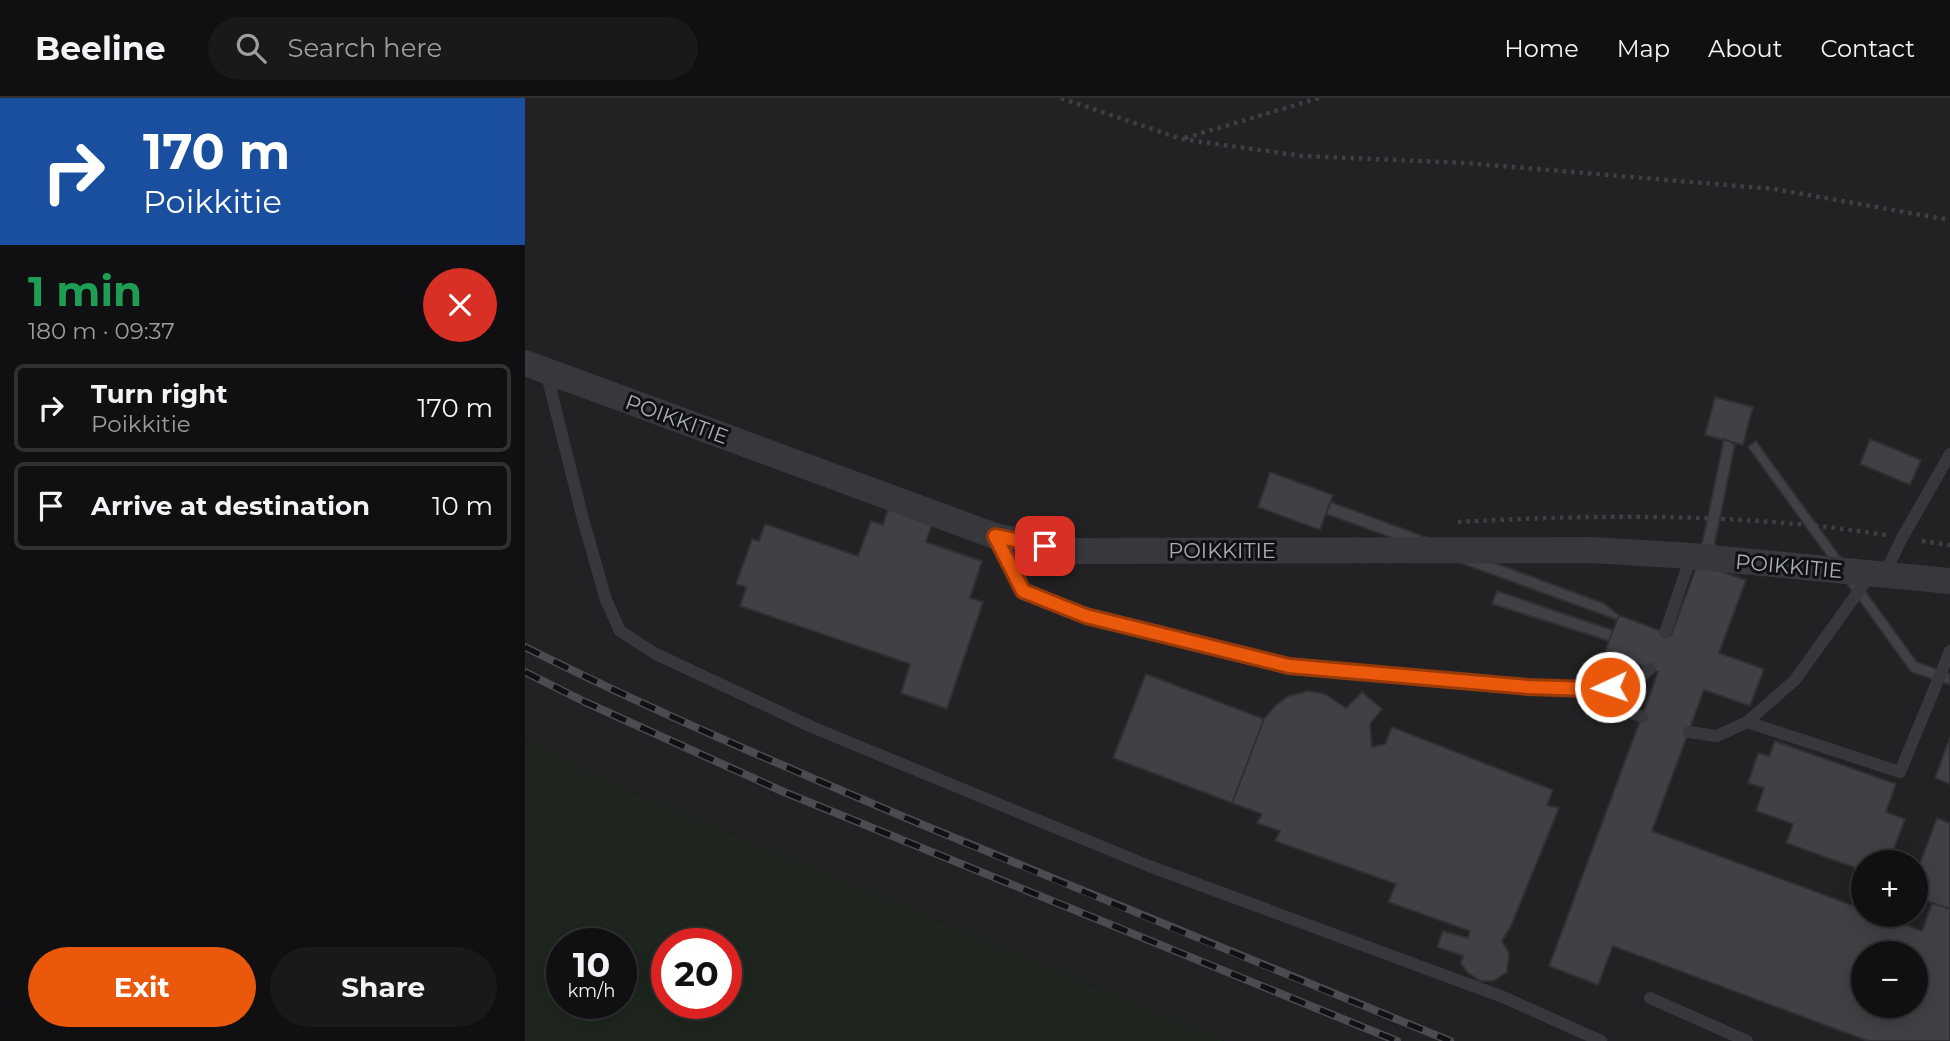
<!DOCTYPE html>
<html lang="en">
<head>
<meta charset="utf-8">
<style>
	body { margin:0; font-family:Montserrat,sans-serif; background:#19191b; color:#f1f3f6; height:100vh; display:flex; flex-direction:column; font-size:26px; white-space:nowrap }
	* { box-sizing:border-box; margin:0 }
	p { font-size:23px; color:#9c9d9f }
	.icon { flex:none; width:38px; height:38px; fill:none; stroke:currentColor; stroke-width:2; stroke-linecap:round; stroke-linejoin:round }
	.map { position:relative; flex:1; overflow:hidden }
	.panel { display:flex; flex-direction:column; background:#101012; width:525px }
	.panel>* { flex:none }
	.top-card { background:#1a4fa0; color:#fff; overflow:hidden }
	.fabs { position:absolute; left:1326px; top:752px; display:grid; gap:14px }
	.fabs a { display:grid; place-items:center; width:77px; height:77px; border-radius:50%; background:#101012; box-shadow:0 4px 18px #0003,0 0 0 2px #303032; font-size:35px }
	.speed { position:absolute; left:21px; top:830px; display:flex; gap:14px; font-size:35px; font-weight:700; text-align:center }
	.speed>* { display:grid; place-content:center; width:91px; height:91px; border-radius:50%; background:#101012; box-shadow:0 4px 18px #0003,0 0 0 2px #303032; line-height:1 }
	.speed small { font-size:18px; font-weight:400 }
	.speed .limit { border:10px solid #d22; background:#fff; color:#111 }
	.pin { position:absolute; display:grid; place-items:center; width:60px; height:60px; color:#fff; margin:-30px; border-radius:14px; box-shadow:0 4px 10px #0006 }
	.me { position:absolute; width:77px; margin:-38px; rotate:267deg; stroke-linejoin:round; filter:drop-shadow(0 0 5px #0008) }
	.turn { display:flex; align-items:center; gap:24px; height:147px; padding:0 28px; font-size:32px }
	.turn .icon { width:91px; height:91px; stroke-width:2.5 }
	.turn b { display:block; font-size:49px; line-height:60px }
	.round { display:grid; place-items:center; flex:none; width:74px; height:74px; border-radius:37px; background:#19191b }
	.summary { display:flex; align-items:center; justify-content:space-between; height:119px; padding:0 28px }
	h1 { font-size:42px; font-weight:700; line-height:52px; color:#1e9e55 }
	.action { display:flex; gap:14px; margin-top:auto; padding:14px 28px }
	.action a { flex:1; height:80px; border-radius:42px; background:#ea580c; color:#fff; font-size:28px; font-weight:700; line-height:80px; text-align:center }
	.action a+a { background:#19191b; color:#f1f3f6 }
	ul { padding:0; list-style:none }
	li { display:flex; align-items:center; gap:21px; height:88px; margin:0 14px 10px; padding:0 14px; border:4px solid #303032; border-radius:10px }
	li div { flex:1 }
	li b { display:block; font-size:26px }
	li em { font-style:normal }
	header { display:flex; align-items:center; gap:42px; box-sizing:border-box; height:98px; padding:0 35px; background:#101012; border-bottom:2px solid #303032 }
	header strong { font-size:33px }
	nav { display:flex; gap:38px; margin-inline-start:auto; font-size:24px }
	.search { width:490px; height:63px; background:#19191b; display:flex; align-items:center; gap:18px; box-sizing:border-box; padding:0 24px; border-radius:38px; color:#9c9d9f; font-size:26px }
	main { display:flex; flex:1; min-height:0 }
	.map>svg:first-child { display:block }
	.built { fill:#222225; fill-rule:evenodd }
	.green { fill:#1e261f; fill-rule:evenodd }
	.building { fill:#404145; stroke:#303034; stroke-width:2; fill-rule:evenodd }
	.lines { fill:none; stroke-linecap:round; stroke-linejoin:round }
	.path { stroke:#3d3f44; stroke-width:4.5; stroke-dasharray:3.5 5; stroke-linecap:butt }
	.lane { stroke:#37383d; stroke-width:12 }
	.street { stroke:#37383d; stroke-width:26 }
	.rail-casing { stroke:#4a4c52; stroke-width:8 }
	.rail { stroke:#111113; stroke-width:5; stroke-dasharray:16; stroke-linecap:butt }
	.route-casing { stroke:#983908; stroke-width:18 }
	.route { stroke:#ea580c; stroke-width:12 }
	.labels { text-anchor:middle; dominant-baseline:central; stroke-width:6; stroke-linejoin:round; paint-order:stroke }
	.street-label { font-size:21px; fill:#a8adb8; stroke:#111113 }
</style>
</head>
<body>
<header>
<strong>Beeline</strong>
<div class="search"><svg class="icon" aria-label="search" viewBox="0 0 24 24"><circle cx="10" cy="10" r="6"/><path d="M15 15l6 6"/></svg>Search here</div>
<nav><a>Home</a><a>Map</a><a>About</a><a>Contact</a></nav>
</header>
<main>
<section class="panel">
<div class="top-card">
<div class="turn"><svg class="icon" aria-label="right" viewBox="0 0 24 24"><path d="M7 20v-9h11M14 6l5 5-5 5"/></svg><div><b>170 m</b>Poikkitie</div></div>
</div>
<div class="summary"><div><h1>1 min</h1><p>180 m · 09:37</p></div><a class="round" style="background:#d93025;color:#fff"><svg class="icon" aria-label="close" viewBox="0 0 24 24"><path d="M6 6l12 12M18 6L6 18"/></svg></a></div>
<ul>
<li><svg class="icon" aria-label="right" viewBox="0 0 24 24"><path d="M7 20v-9h11M14 6l5 5-5 5"/></svg><div><b>Turn right</b><p>Poikkitie</p></div><em>170 m</em></li>
<li><svg class="icon" aria-label="arrive" viewBox="0 0 24 24"><path d="M6 21V4h12l-3 4 3 4H6"/></svg><div><b>Arrive at destination</b></div><em>10 m</em></li>
</ul>
<div class="action"><a>Exit</a><a>Share</a></div>
</section>
<div class="map">
<svg width="1425" height="943" viewBox="0 0 1425 943">
	<rect width="100%" height="100%" fill="#161618"/>
	<path class="built" d="M0,0H1425V943H699L64,676L0,641ZM1339,765H1391V817H1339ZM1339,856H1391V908H1339Z"/>
	<path class="green" d="M0,641L64,676L699,943H0ZM37,845H96V905H37ZM142,845H201V905H142Z"/>
	<path class="building" d="M1190,299L1228,309L1218,347L1180,337Z
		M1199,341L1210,346L1185,469L1173,465Z
		M1345,341L1396,362L1385,387L1335,366Z
		M1231,343L1392,564L1425,576V587L1386,574L1223,349Z
		M745,374L808,397L795,432L733,409Z
		M806,404L1078,505L1094,517L1092,522L801,416Z
		M363,411L407,426L401,444L457,463L445,500L458,504L422,611L376,595L385,566L215,508L221,489L211,486L227,441L234,443L240,426L333,458L346,423L358,427Z
		M1173,465L1221,482L1194,555L1239,571L1225,608L1179,592L1127,733L1329,808L1339,781V817H1356L1397,833L1407,805L1425,811V943H1343L1088,848L1073,887L1024,868L1133,574L1080,554L1084,543L1094,517L1146,537ZM1339,856H1391V908H1339Z
		M972,493L1088,532L1084,543L967,506Z
		M621,576L739,621L707,705L588,660Z
		M783,593L800,596L821,610L837,594L857,611L845,626L847,649L860,646L867,629L1028,692L1022,707L1034,710L986,828L977,843L984,855L982,874L969,883H955L942,874L936,865L938,858L912,849L918,833L943,840L945,833L863,804L871,786L750,743L755,733L732,725L737,716L707,705L739,621L751,607L763,598Z
		M1425,639V686L1410,680Z
		M1250,643L1371,686L1361,714L1380,721L1366,759L1376,763V765H1339V773L1261,745L1268,726L1231,713L1239,690L1223,685L1233,655L1244,658Z
		M1412,720L1425,725V811L1391,799V776Z"/>
	<g class="lines">
		<path class="path" d="M536,0L656,41L778,58L941,65L1249,91L1425,122
			M660,40L794,0
			M933,424C1075,416 1219,415 1361,437
			M1397,443L1425,447"/>
		<path class="lane" d="M21,273L58,421L81,502L95,533L131,556L287,629L624,768L978,899L1076,943
			M471,438L498,493L561,518L764,568L1003,589L1065,591L1106,586L1125,571
			M1359,477L1377,440L1425,356
			M1140,535L1166,458
			M1054,594L1117,619
			M1222,624L1375,674L1425,553
			M1164,634L1192,638L1222,624L1270,582L1346,476
			M1125,900L1222,943"/>
		<path class="street" d="M0,265L470,438L544,453L1067,452L1166,458L1425,483"/>
		<g class="rail-casing">
			<path id="rail" d="M0,549C126,612 256,667 386,722C565,797 745,870 925,943
				M0,574L60,604L259,694L872,943"/>
		</g>
		<use href="#rail" class="rail"/>
	</g>
	<g class="lines">
		<g class="route-casing">
			<path id="route" d="M520,448L470,438L498,493L561,518L764,568L1003,589L1065,591L1085,589"/>
		</g>
		<use href="#route" class="route"/>
	</g>
	<g class="labels">
		<g class="street-label">
			<text transform="translate(152 321) rotate(20)">POIKKITIE</text>
			<text x="697" y="452">POIKKITIE</text>
			<text transform="translate(1264 468) rotate(5)">POIKKITIE</text>
		</g>
	</g>
</svg>
<div class="fabs">
<a>+</a>
<a>−</a>
</div>
<div class="speed"><div>10<small>km/h</small></div><div class="limit">20</div></div>
<div class="pin" style="left:520px;top:448px;background:#d93025"><svg class="icon" aria-label="arrive" viewBox="0 0 24 24"><path d="M6 21V4h12l-3 4 3 4H6"/></svg></div>
<svg class="me" style="left:1085px;top:589px" viewBox="-20 -20 40 40"><circle r="17" fill="#ea580c" stroke="#fff" stroke-width="3"/><path d="M0-11L8 9 0 5-8 9z" fill="#fff"/></svg>
</div>
</main>
</body>
</html>
